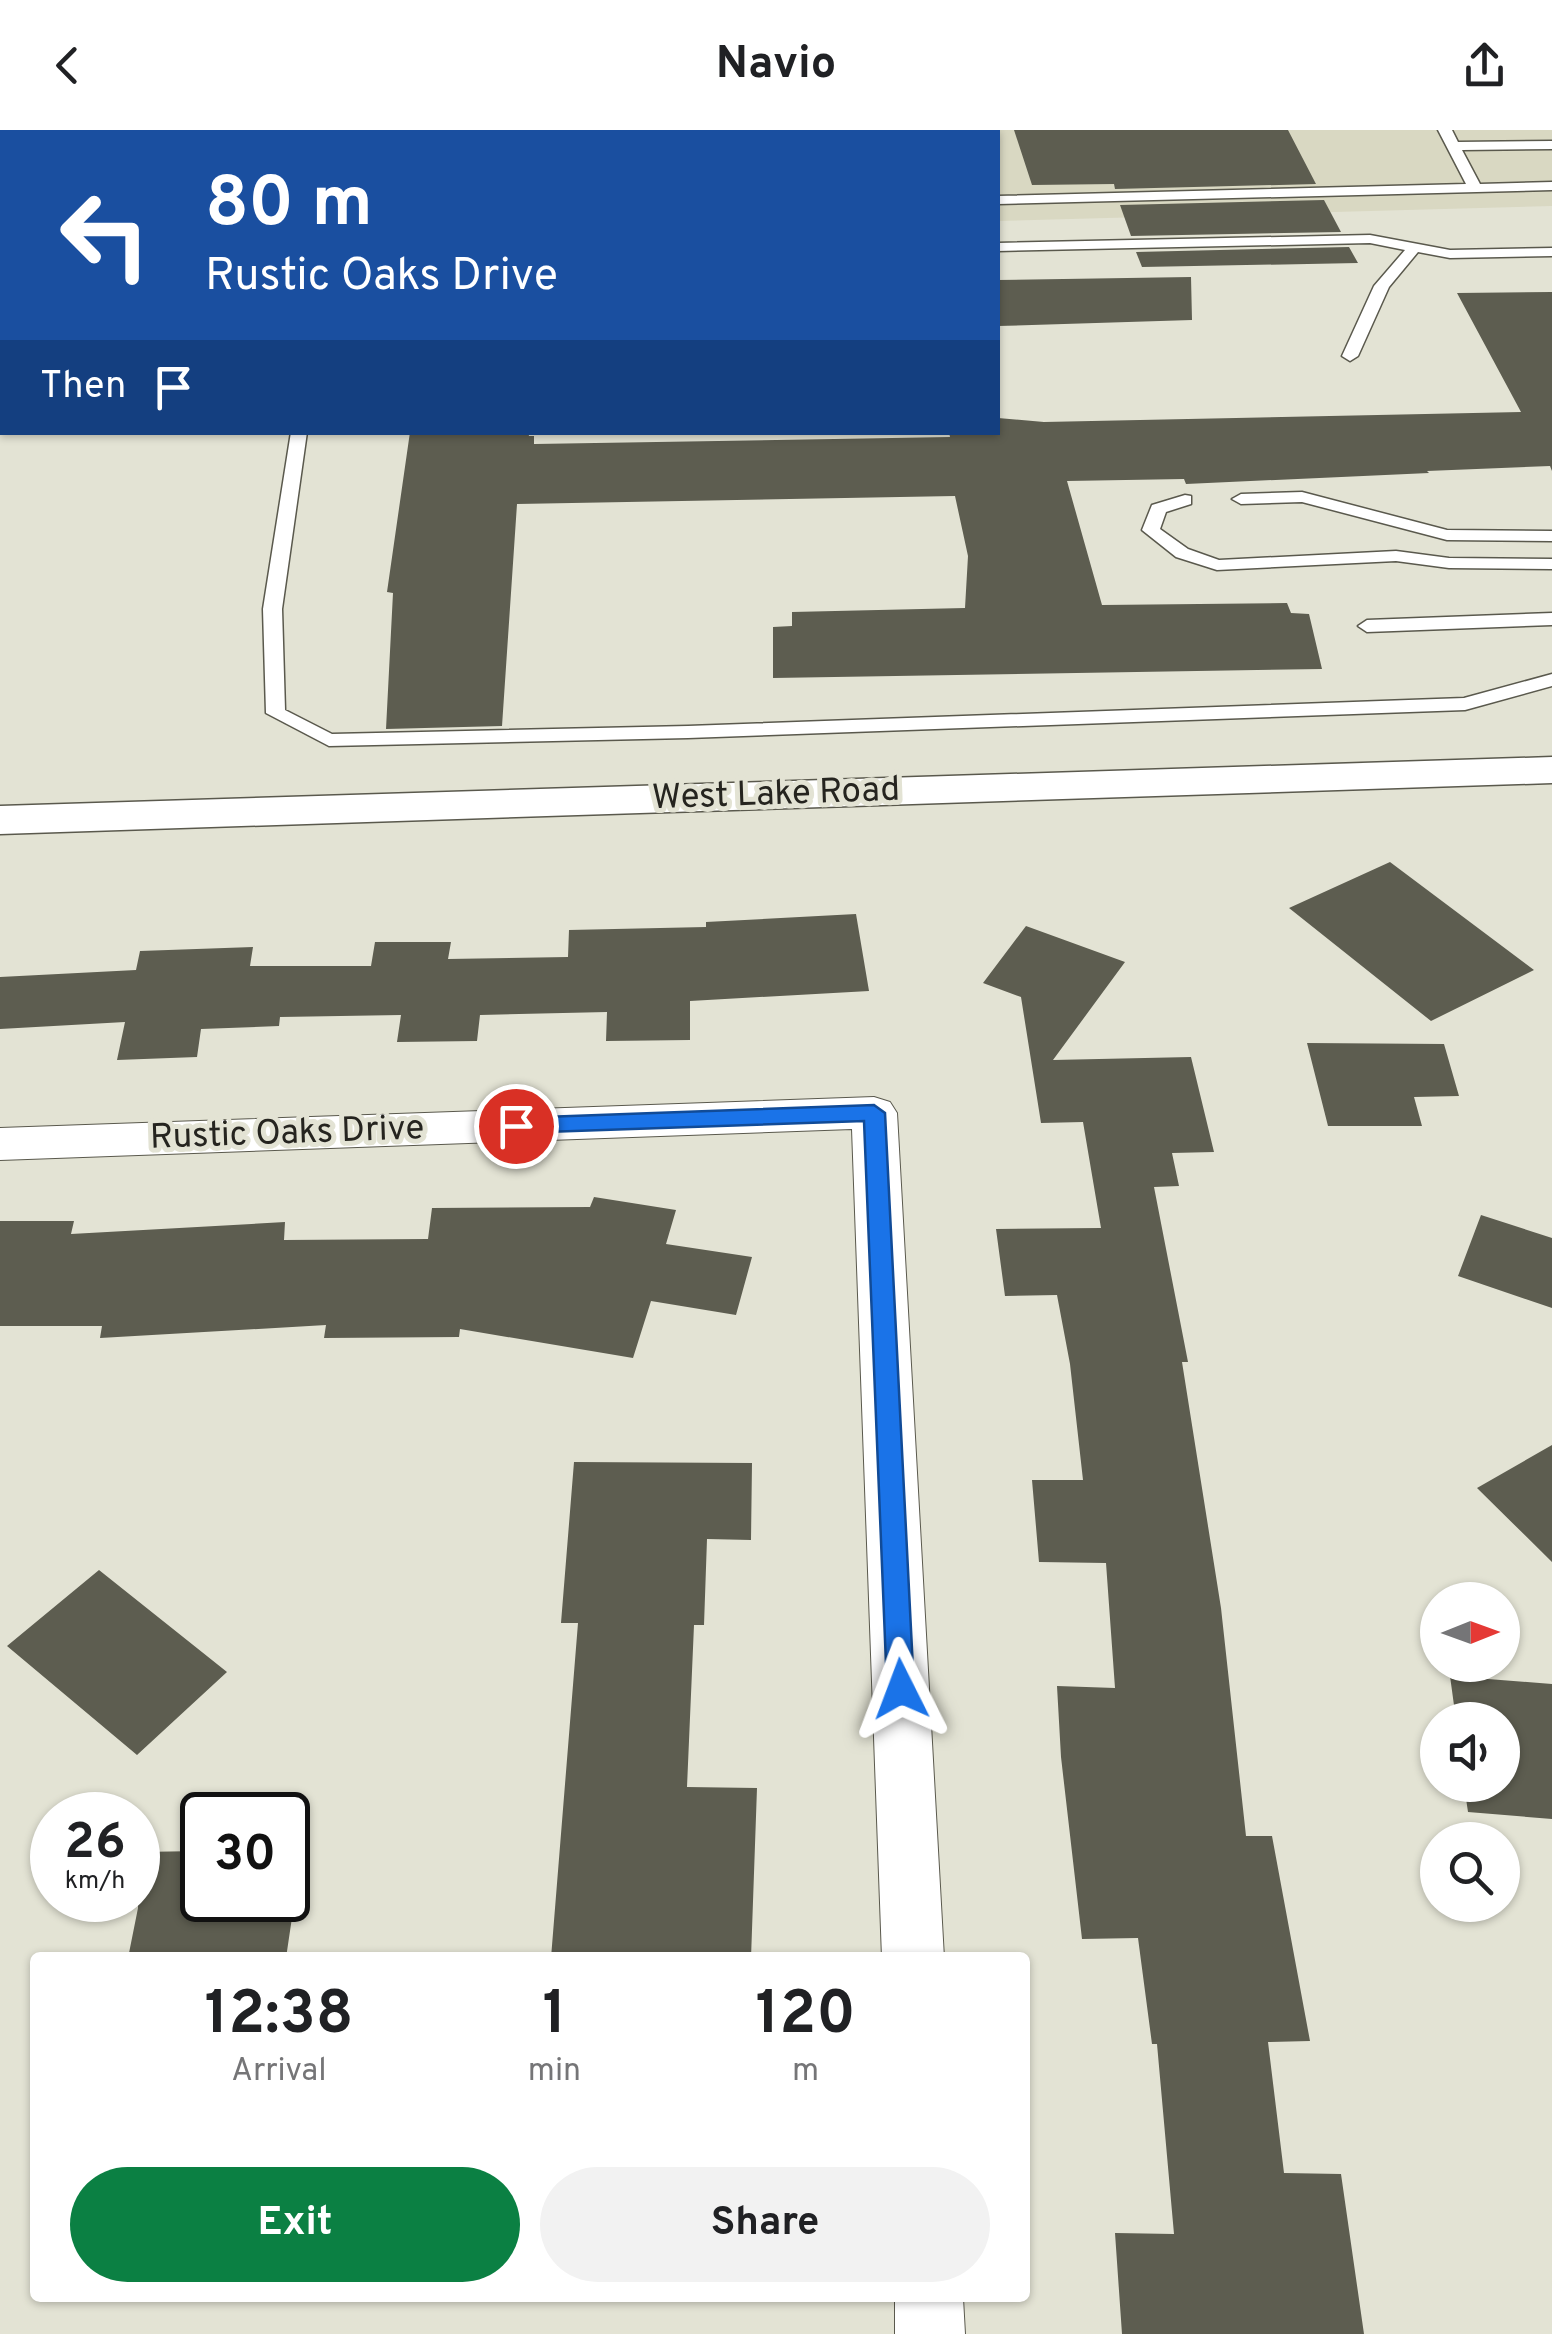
<!DOCTYPE html>
<html lang="en">
<head>
<meta charset="utf-8">
<style>
	body { margin:0; font-family:Overpass,sans-serif; background:#f2f2f2; color:#202124; height:100vh; display:flex; flex-direction:column; font-size:38px; white-space:nowrap }
	* { box-sizing:border-box; margin:0 }
	p { font-size:32px; color:#757577 }
	.icon { flex:none; width:55px; height:55px; fill:none; stroke:currentColor; stroke-width:2; stroke-linecap:round; stroke-linejoin:round }
	.map { position:relative; flex:1; overflow:hidden }
	.details { position:absolute; left:30px; top:1822px; width:1000px; height:350px; display:flex; flex-direction:column; background:#fff; border-radius:10px; box-shadow:0 2px 8px #0004 }
	.details>* { flex:none }
	.top-card { position:absolute; left:0px; top:0px; width:1000px; height:305px; box-shadow:0 2px 8px #0004; background:#1a4fa0; color:#fff; overflow:hidden }
	.needle { width:65px; rotate:89deg }
	.fabs { position:absolute; left:1420px; top:1452px; display:grid; gap:20px }
	.fabs a { display:grid; place-items:center; width:100px; height:100px; border-radius:50%; background:#fff; box-shadow:0 2px 8px #0004; font-size:50px }
	.speed { position:absolute; left:30px; top:1662px; display:flex; gap:20px; font-size:50px; font-weight:700; text-align:center }
	.speed>* { display:grid; place-content:center; width:130px; height:130px; border-radius:50%; background:#fff; box-shadow:0 2px 8px #0004; line-height:1 }
	.speed small { font-size:25px; font-weight:400 }
	.speed .limit { border:5px solid #111; border-radius:15px; background:#fff; color:#111 }
	.pin { position:absolute; display:grid; place-items:center; width:85px; height:85px; color:#fff; margin:-42px; border:5px solid #fff; border-radius:50%; box-shadow:0 2px 10px #0007 }
	.me { position:absolute; width:110px; margin:-55px; rotate:357deg; stroke-linejoin:round; filter:drop-shadow(0 0 8px #0008) }
	.turn { display:flex; align-items:center; gap:35px; height:210px; padding:0 40px; font-size:45px }
	.turn .icon { width:130px; height:130px; stroke-width:2.5 }
	.turn b { display:block; font-size:70px; line-height:85px }
	.then { display:flex; align-items:center; height:95px; padding:0 40px; background:#0003; gap:20px; font-size:38px }
	.eta { display:flex; justify-content:space-evenly; align-items:center; height:170px; text-align:center }
	.eta b { font-size:60px; font-weight:700; line-height:70px }
	.primary-button { display:flex; gap:20px; margin-top:auto; padding:20px 40px }
	.primary-button a { flex:1; height:115px; border-radius:60px; background:#0b8043; color:#fff; font-size:40px; font-weight:700; line-height:115px; text-align:center }
	.primary-button a+a { background:#f2f2f2; color:#202124 }
	header { display:flex; justify-content:space-between; align-items:center; height:130px; padding:0 40px; background:#fff; font-size:45px; font-weight:700 }
	.map>svg:first-child { display:block }
	.built { fill:#d9d8c2 }
	.building { fill:#5d5d50 }
	.lines { fill:none; stroke-linecap:round; stroke-linejoin:round }
	.lane-casing { stroke:#5a594d; stroke-width:3 }
	.street-casing { stroke:#5a594d; stroke-width:2 }
	.secondary-casing { stroke:#5a594d; stroke-width:3 }
	.lane { fill:#fff; fill-rule:evenodd }
	.street { fill:#fff; fill-rule:evenodd }
	.secondary { fill:#fff; fill-rule:evenodd }
	.route { fill:#1a73e8; stroke:#114b97; stroke-width:2.5 }
	.labels { text-anchor:middle; dominant-baseline:central; stroke-width:10; stroke-linejoin:round; paint-order:stroke }
	.street-label { font-size:35px; fill:#25241f; stroke:#e3e3d4 }
</style>
</head>
<body>
<header><svg class="icon" aria-label="back" viewBox="0 0 24 24"><path d="M15 5l-7 7 7 7"/></svg>Navio<svg class="icon" aria-label="share" viewBox="0 0 24 24"><path d="M12 15V3M7 8l5-5 5 5M5 13v7h14v-7"/></svg></header>
<div class="map">
<svg width="1552" height="2204" viewBox="0 0 1552 2204">
	<rect width="100%" height="100%" fill="#e3e3d4"/>
	<path class="built" d="M0,0H1552V76L998,91V2H2L0,121Z"/>
	<path class="building" d="M1014,0H1288L1316,54L1115,59L1114,54L1032,55Z
		M1324,70L1341,102L1131,106L1120,75Z
		M1349,117L1358,133L1142,137L1136,122Z
		M1191,147L1192,190L998,196V150Z
		M1552,162V341L1550,336L1427,341L1429,343L1186,354L1184,349L1067,351L1102,475L1287,473L1291,483L1309,484L1322,539L773,548V497L792,496V482L965,478L968,426L955,366L517,374L502,596L386,599L393,463L387,462L410,302H528L529,306H534V314L950,307L949,302H998V288L1044,292L1521,282L1457,163Z
		M1390,732L1534,840L1431,891L1289,778Z
		M856,784L869,861L690,871V910L606,911L607,882L480,885L477,911L397,912L401,885L280,887L279,896L201,899L197,927L117,930L125,892L0,899V847L136,840L140,821L253,817L250,836H371L375,812H451L448,829L568,827L569,800L706,797V792Z
		M1026,796L1125,832L1053,930L1191,927L1214,1022L1172,1023L1179,1056L1154,1057L1188,1232H1182L1221,1478L1246,1706H1272L1310,1911L1268,1912L1284,2043L1341,2044L1364,2204H1122L1115,2103L1174,2104L1157,1914H1152L1138,1808L1082,1809L1061,1627L1057,1556L1115,1558L1106,1433L1039,1432L1032,1350H1083L1070,1234L1057,1165L1005,1166L996,1099L1101,1098L1083,992L1041,993L1021,867L983,853Z
		M1307,913L1444,914L1459,966L1414,967L1422,996H1328Z
		M594,1067L676,1080L666,1114L752,1127L736,1185L651,1171L633,1228L460,1199L459,1207L324,1208L326,1195L100,1208L102,1196H0V1091H74L71,1104L285,1092L284,1110L428,1109L432,1078L590,1077Z
		M1481,1085L1552,1108V1178L1458,1146Z
		M1552,1315V1432L1477,1358Z
		M574,1332L752,1333L751,1410L707,1409L704,1495H694L687,1657L757,1658L751,1828H551L578,1493H561Z
		M99,1440L227,1542L137,1625L7,1516Z
		M1450,1546L1552,1554V1689L1468,1682L1464,1655H1502V1590H1456Z
		M288,1720H302L286,1828H128L138,1778V1722L202,1721V1770H288Z"/>
	<g class="lines">
		<g class="lane-casing">
			<path id="lane" d="M1438,0H1452L1458,12L1552,11V19L1462,20L1480,54L1552,52V60L998,74V66L1466,54Z
				M0,80H2V88H0Z
				M1370,105L1450,120L1552,118V126L1450,128L1418,122L1389,157L1358,226L1350,231L1342,226L1374,156L1405,120L1370,113L998,121V113Z
				M0,233H2V243H0Z
				M291,302H307L282,479L285,580L332,604L688,596L1464,568L1552,544V556L1465,580L688,608L329,616L266,583L263,479Z
				M1302,362L1447,400L1552,401V411L1447,410L1302,372L1241,374L1232,369L1241,364Z
				M1185,365L1191,366V374L1166,382L1160,399L1188,419L1219,430L1396,421L1449,428L1552,429V439L1449,438L1396,431L1217,440L1176,427L1142,400L1152,375Z
				M1552,483V495L1367,502L1358,496L1367,490Z"/>
		</g>
		<g class="street-casing">
			<path id="street" d="M874,967L890,972L897,983L944,1828H882L852,999L0,1030V998Z
				M895,2168H963L965,2204H895Z"/>
		</g>
		<g class="secondary-casing">
			<path id="secondary" d="M1552,627V653L0,704V676Z"/>
		</g>
		<use href="#lane" class="lane"/>
		<use href="#street" class="street"/>
		<use href="#secondary" class="secondary"/>
	</g>
	<path class="route" d="M874,975L885,983L914,1559L910,1567L901,1571L891,1567L887,1559L864,991L516,1003L506,996L516,988Z"/>
	<g class="labels">
		<g class="street-label">
			<text transform="translate(776 665) rotate(-2)">West Lake Road</text>
			<text transform="translate(287 1004) rotate(-2)">Rustic Oaks Drive</text>
		</g>
	</g>
</svg>
<div class="fabs">
<a><svg class="needle" viewBox="-14 -14 28 28"><path d="M0-13l5 13h-10z" fill="#e53935"/><path d="M0 13l5-13h-10z" fill="#757577"/></svg></a>
<a><svg class="icon" aria-label="sound" viewBox="0 0 24 24"><path d="M4 9h4l5-4v14l-5-4H4zM17 9q2 3 0 6"/></svg></a>
<a><svg class="icon" aria-label="search" viewBox="0 0 24 24"><circle cx="10" cy="10" r="6"/><path d="M15 15l6 6"/></svg></a>
</div>
<div class="speed"><div>26<small>km/h</small></div><div class="limit">30</div></div>
<div class="pin" style="left:516px;top:996px;background:#d93025"><svg class="icon" aria-label="arrive" viewBox="0 0 24 24"><path d="M6 21V4h12l-3 4 3 4H6"/></svg></div>
<svg class="me" style="left:901px;top:1559px" viewBox="-20 -20 40 40"><path d="M0-17L14 15 0 8-14 15z" fill="#1a73e8" stroke="#fff" stroke-width="4"/></svg>
<div class="top-card">
<div class="turn"><svg class="icon" aria-label="left" viewBox="0 0 24 24"><path d="M17 20v-9H6M10 6l-5 5 5 5"/></svg><div><b>80 m</b>Rustic Oaks Drive</div></div>
<div class="then">Then<svg class="icon" aria-label="arrive" viewBox="0 0 24 24"><path d="M6 21V4h12l-3 4 3 4H6"/></svg></div>
</div>
<section class="details">
<div class="eta">
<div><b>12:38</b><p>Arrival</p></div>
<div><b>1</b><p>min</p></div>
<div><b>120</b><p>m</p></div>
</div>
<div class="primary-button"><a>Exit</a><a>Share</a></div>
</section>
</div>
</body>
</html>
